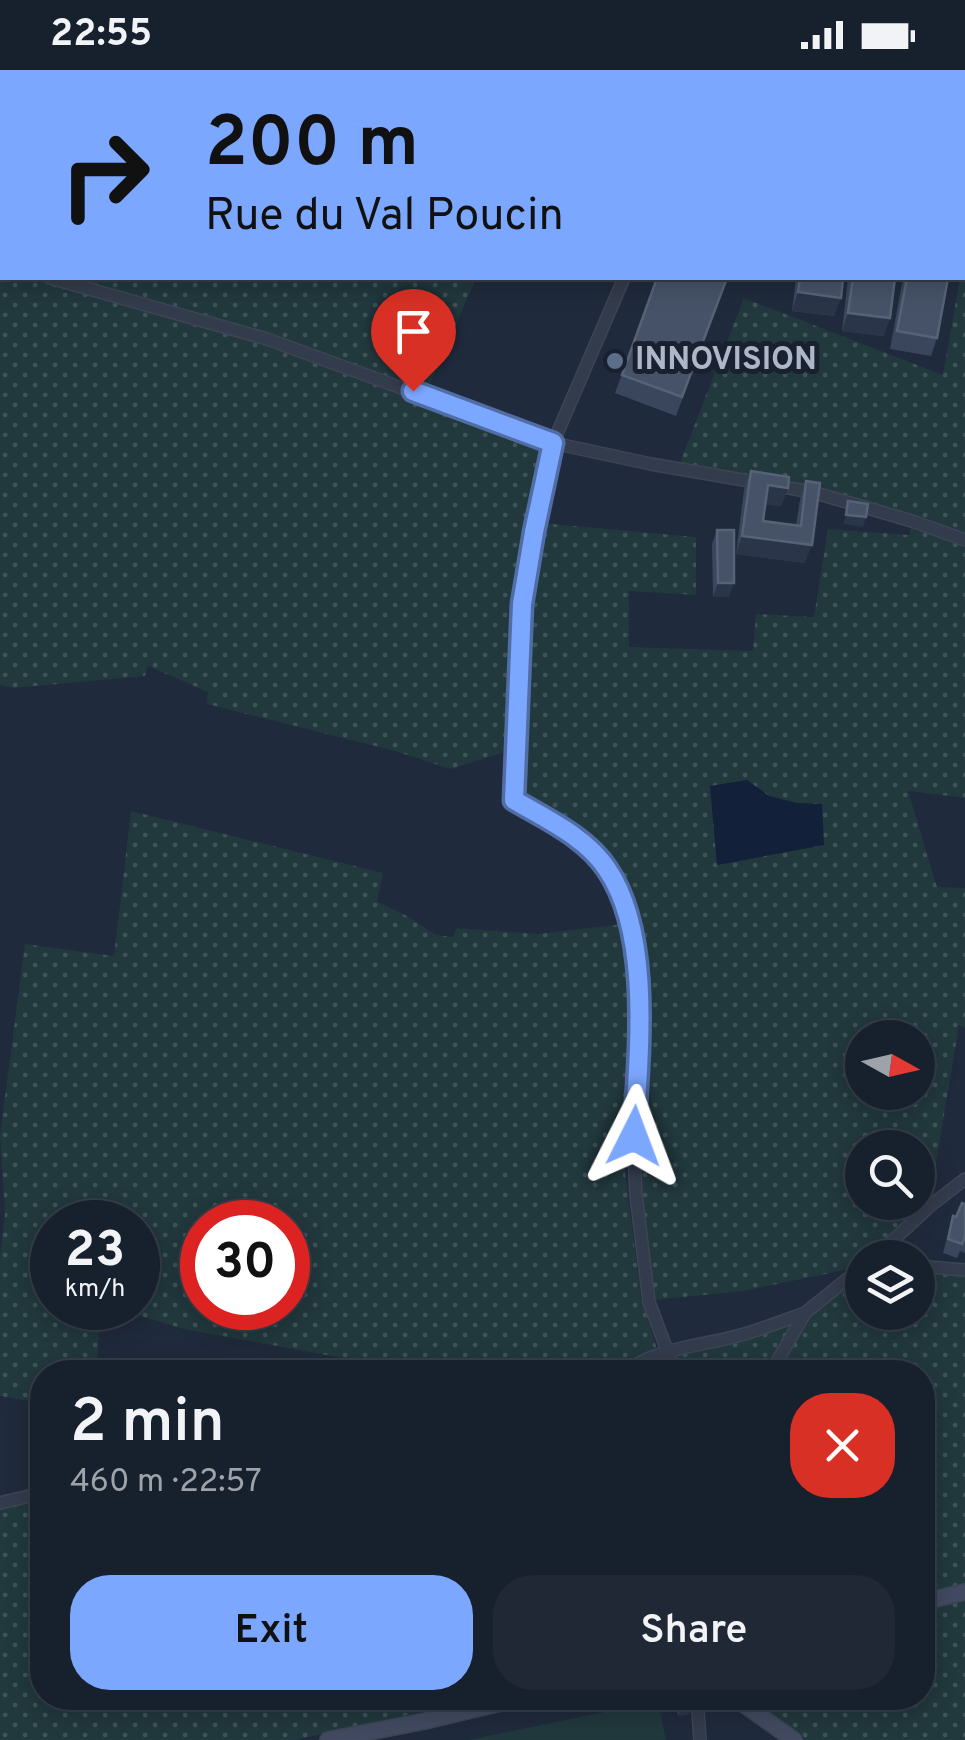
<!DOCTYPE html>
<html lang="en">
<head>
<meta charset="utf-8">
<style>
	body { margin:0; font-family:Overpass,sans-serif; background:#202835; color:#f1f3f6; height:100vh; display:flex; flex-direction:column; font-size:38px; white-space:nowrap }
	* { box-sizing:border-box; margin:0 }
	p { font-size:32px; color:#9ea3aa }
	.icon { flex:none; width:55px; height:55px; fill:none; stroke:currentColor; stroke-width:2; stroke-linecap:round; stroke-linejoin:round }
	.map { position:relative; flex:1; overflow:hidden }
	.sheet { position:absolute; left:30px; top:1290px; width:905px; height:350px; display:flex; flex-direction:column; background:#17202d; border-radius:40px; box-shadow:0 5px 25px #0003,0 0 0 2px #363e49 }
	.sheet>* { flex:none }
	.guide { position:absolute; left:0px; top:0px; width:965px; height:210px; box-shadow:0 5px 25px #0003,0 0 0 2px #363e49; background:#7ca7ff; color:#111; overflow:hidden }
	.needle { width:65px; rotate:98deg }
	.tools { position:absolute; left:845px; top:950px; display:grid; gap:20px }
	.tools a { display:grid; place-items:center; width:90px; height:90px; border-radius:50%; background:#17202d; box-shadow:0 5px 25px #0003,0 0 0 2px #363e49; font-size:50px }
	.speed { position:absolute; left:30px; top:1130px; display:flex; gap:20px; font-size:50px; font-weight:700; text-align:center }
	.speed>* { display:grid; place-content:center; width:130px; height:130px; border-radius:50%; background:#17202d; box-shadow:0 5px 25px #0003,0 0 0 2px #363e49; line-height:1 }
	.speed small { font-size:25px; font-weight:400 }
	.speed .limit { border:15px solid #d22; background:#fff; color:#111 }
	.pin { position:absolute; display:grid; place-items:center; width:85px; height:85px; color:#fff; margin:-102px -42px; border-radius:50% 50% 50% 0; rotate:-45deg; box-shadow:0 0 10px #0007 }
	.pin .icon { rotate:45deg }
	.me { position:absolute; width:110px; margin:-55px; rotate:3deg; stroke-linejoin:round; filter:drop-shadow(0 0 8px #0008) }
	.turn { display:flex; align-items:center; gap:35px; height:210px; padding:0 40px; font-size:45px }
	.turn .icon { width:130px; height:130px; stroke-width:2.5 }
	.turn b { display:block; font-size:70px; line-height:85px }
	.round { display:grid; place-items:center; flex:none; width:105px; height:105px; border-radius:40px; background:#202835 }
	.summary { display:flex; align-items:center; justify-content:space-between; height:170px; padding:0 40px }
	h1 { font-size:60px; font-weight:600; line-height:75px }
	.primary-button { display:flex; gap:20px; margin-top:auto; padding:20px 40px }
	.primary-button a { flex:1; height:115px; border-radius:40px; background:#7ca7ff; color:#111; font-size:40px; font-weight:600; line-height:115px; text-align:center }
	.primary-button a+a { background:#202835; color:#f1f3f6 }
	.status { display:flex; justify-content:space-between; align-items:center; height:70px; padding:0 50px; background:#17202d; direction:ltr }
	.status svg { height:28px; fill:currentColor }
	.map>svg:first-child { display:block }
	.grass { fill:url(#grass-dots); fill-rule:evenodd }
	.park { fill:#21383d }
	.water { fill:#12203a }
	.lines { fill:none; stroke-linecap:round; stroke-linejoin:round }
	.street-casing { stroke:#3d4555; stroke-width:14 }
	.secondary-casing { stroke:#3d4555; stroke-width:18 }
	.street { stroke:#333c4c; stroke-width:11 }
	.secondary { stroke:#414a60; stroke-width:15 }
	.wall { fill:#3a465b }
	.shaded-wall { fill:#2a354a }
	.building { fill:#465267; stroke:#566276; stroke-width:2.5 }
	.route-casing { stroke:#516da6; stroke-width:25 }
	.route { stroke:#7ca7ff; stroke-width:18 }
	.service-dot { fill:#5c6f8a; stroke:#192131; stroke-width:4 }
	.labels { text-anchor:middle; dominant-baseline:central; stroke-width:10; stroke-linejoin:round; paint-order:stroke }
	.poi-label { font-size:32px; font-weight:bold; fill:#aeb7c8; stroke:#192131; text-anchor:start }
</style>
</head>
<body>
<div class="status"><b>22:55</b><svg viewBox="0 0 49 12"><path d="M0 12V9h3v3zM5 12V6h3v6zM10 12V3h3v9zM15 12V0h3v12zM26 1h20v11H26zM47 4h2v5h-2z"/></svg></div>
<div class="map">
<svg width="965" height="1670" viewBox="0 0 965 1670">
	<defs>
		<pattern id="grass-dots" width="8" height="8" patternUnits="userSpaceOnUse" patternTransform="scale(2.5)"><rect width="8" height="8" fill="#21383d"/><path d="M2 2h.1M6 6h.1" fill="none" stroke="#3f5358" stroke-width="1.8" stroke-linecap="round"/></pattern>
	</defs>
	<rect width="100%" height="100%" fill="#1f2a3c"/>
	<path class="grass" d="M965,176V465L813,415L679,395L744,228L943,305L960,208H962Z
		M0,186L2,187V208H38L303,286L545,375L512,549L508,681L451,699L395,681L207,634L208,622L148,596L145,606L13,618L0,615Z
		M65,208H476L427,321Z
		M541,453L696,467V525L629,521V577L753,581L756,544L814,547L828,459L909,465L911,455L965,475V728L908,721L937,817L965,818V958L959,955L930,1129L867,1187L862,1188V1192L850,1199L743,1221L654,1230L641,1118V1049L646,937L640,870L626,825L609,791L583,762L527,732L522,721L525,561L528,519ZM862,968H918V1022H862ZM862,1078H918V1132H862Z
		M131,741L383,803L377,831L409,847L436,865L453,867L457,858L538,864L623,854L631,898L634,945L625,1101L641,1228L657,1279L627,1295L618,1302H442L408,1300L184,1259L114,1238H138V1152H52V1238H100L97,1302H42V1333L0,1326V1186L5,1144L0,1065L25,874L114,886ZM202,1152H288V1238H202Z
		M862,1201V1242H918V1203L965,1206V1515L923,1525L922,1302H775L790,1273L810,1247Z
		M796,1249L763,1302H679L672,1285Z
		M42,1429V1628H483L295,1670H0V1440Z
		M965,1529V1670H804L746,1628H922L923,1539Z"/>
	<path class="park" d="M658,1631L666,1670H468Z"/>
	<path class="water" d="M747,710L769,726L797,733L822,734L824,775L717,795L710,716Z"/>
	<g class="lines">
		<g class="street-casing">
			<path id="street" d="M654,0V2
				M0,180L2,181
				M50,208L267,269L553,373L651,394L812,422L912,451L965,470
				M624,208L553,373L534,462L522,534L514,730L575,766L607,798L622,830L634,870L640,950L633,1066L636,1125L649,1232L675,1302
				M874,1188L930,1136L965,1109
				M918,1196L965,1200
				M626,1302C655,1278 701,1276 737,1266C760,1260 782,1251 805,1243
				M771,1302L805,1243L862,1197
				M0,1433L42,1423
				M697,1628L700,1670"/>
		</g>
		<g class="secondary-casing">
			<path id="secondary" d="M922,1532L965,1522
				M735,1628L794,1670
				M328,1670L425,1651L521,1628"/>
		</g>
		<use href="#street" class="street"/>
		<use href="#secondary" class="secondary"/>
	</g>
	<path class="wall" d="M657,208H727L676,346L615,323Z
		M796,208H843L834,246L792,241Z
		M848,208H895L890,248L883,266L842,261Z
		M903,208H948L937,268L931,286L890,279Z
		M751,401L788,418L781,436L765,434L763,451L796,455L800,430L806,411L805,493L736,484L744,420Z
		M717,460L729,527H713L712,474Z
		M965,1134V1183L960,1181L957,1188L943,1183L953,1146L956,1147Z
		M671,1628H691L692,1634L689,1644L678,1646L676,1633L672,1634Z"/>
	<path class="shaded-wall" d="M798,222L841,228L834,246L792,241Z
		M848,243L890,248L883,266L842,261Z
		M768,415L788,418L781,436L761,434Z
		M846,445L866,447L863,457L843,454Z
		M742,466L812,475L805,493L736,484Z
		M718,513H734L729,527H713Z
		M692,1634L689,1644L678,1646L682,1636Z"/>
	<path class="building" d="M657,208H727L682,327L622,305Z
		M800,208H843L841,228L798,222Z
		M853,208H895L890,248L848,243Z
		M907,208H948L937,268L897,261Z
		M751,401L789,407L788,418L768,415L763,451L801,456L806,411L820,413L812,475L742,466Z
		M848,431L868,434L866,447L846,445Z
		M717,460H734V513H718Z
		M962,1133L965,1134V1167L962,1174L948,1169L953,1146L956,1147Z
		M680,1628H691L692,1634L682,1636Z"/>
	<g class="lines">
		<g class="route-casing">
			<path id="route" d="M413,321L553,373L534,462L522,534L514,730C546,749 586,767 607,799C653,866 638,989 634,1066"/>
		</g>
		<use href="#route" class="route"/>
	</g>
	<circle class="service-dot" cx="615" cy="291" r="10"/>
	<g class="labels">
		<g class="poi-label">
			<text x="635" y="291">INNOVISION</text>
		</g>
	</g>
</svg>
<div class="tools">
<a><svg class="needle" viewBox="-14 -14 28 28"><path d="M0-13l5 13h-10z" fill="#e53935"/><path d="M0 13l5-13h-10z" fill="#9ea3aa"/></svg></a>
<a><svg class="icon" aria-label="search" viewBox="0 0 24 24"><circle cx="10" cy="10" r="6"/><path d="M15 15l6 6"/></svg></a>
<a><svg class="icon" aria-label="layers" viewBox="0 0 24 24"><path d="M12 4l9 5-9 5-9-5zM3 14l9 5 9-5"/></svg></a>
</div>
<div class="speed"><div>23<small>km/h</small></div><div class="limit">30</div></div>
<div class="pin" style="left:413px;top:321px;background:#d93025"><svg class="icon" aria-label="arrive" viewBox="0 0 24 24"><path d="M6 21V4h12l-3 4 3 4H6"/></svg></div>
<svg class="me" style="left:634px;top:1066px" viewBox="-20 -20 40 40"><path d="M0-17L14 15 0 8-14 15z" fill="#7ca7ff" stroke="#fff" stroke-width="4"/></svg>
<div class="guide">
<div class="turn"><svg class="icon" aria-label="right" viewBox="0 0 24 24"><path d="M7 20v-9h11M14 6l5 5-5 5"/></svg><div><b>200 m</b>Rue du Val Poucin</div></div>
</div>
<section class="sheet">
<div class="summary"><div><h1>2 min</h1><p>460 m · 22:57</p></div><a class="round" style="background:#d93025;color:#fff"><svg class="icon" aria-label="close" viewBox="0 0 24 24"><path d="M6 6l12 12M18 6L6 18"/></svg></a></div>
<div class="primary-button"><a>Exit</a><a>Share</a></div>
</section>
</div>
</body>
</html>
